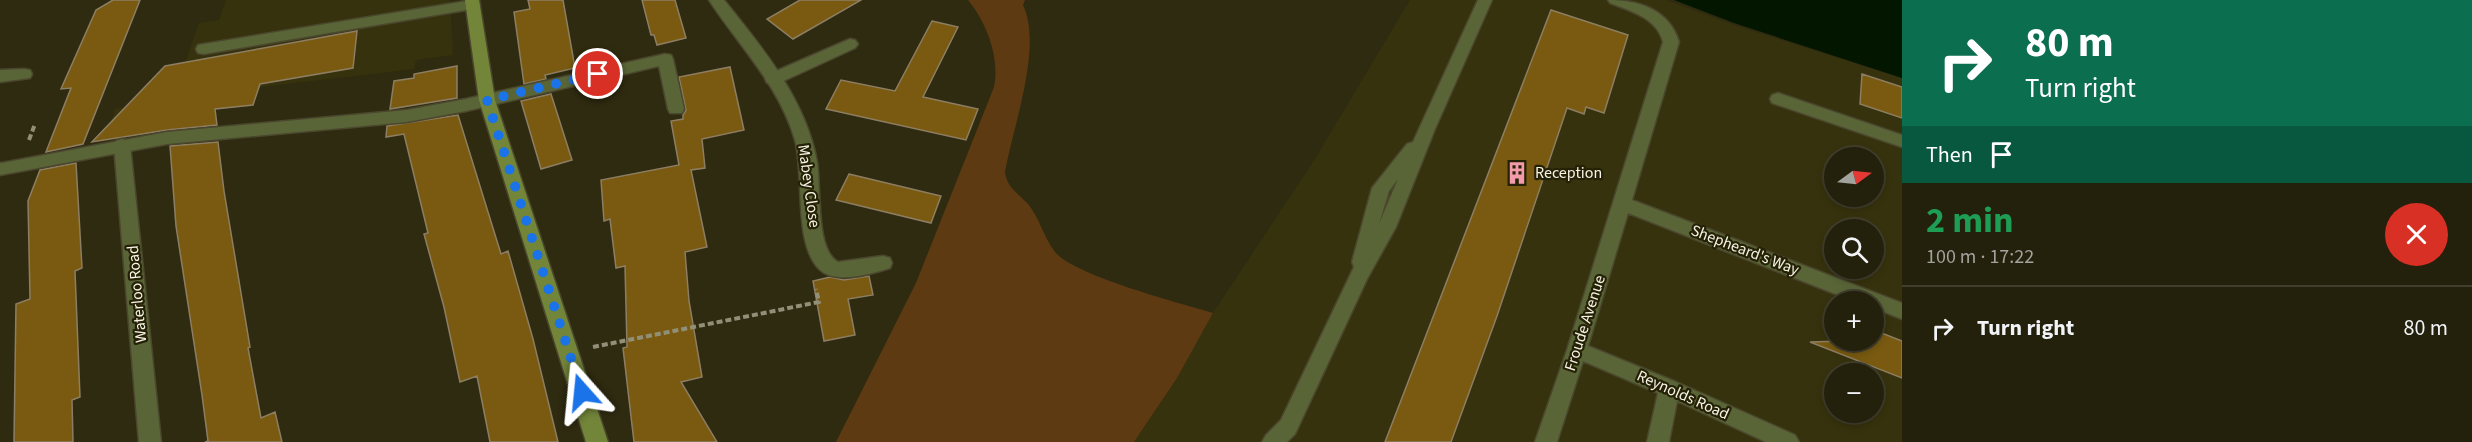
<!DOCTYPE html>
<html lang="en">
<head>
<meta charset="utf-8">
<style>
	body { margin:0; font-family:"Source Sans 3",sans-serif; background:#2b2815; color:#f1f3f6; height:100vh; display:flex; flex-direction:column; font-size:22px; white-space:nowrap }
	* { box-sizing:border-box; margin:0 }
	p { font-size:20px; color:#a3a39d }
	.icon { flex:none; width:33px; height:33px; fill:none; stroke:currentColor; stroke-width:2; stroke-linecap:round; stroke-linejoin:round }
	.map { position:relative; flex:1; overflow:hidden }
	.sheet { display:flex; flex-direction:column; background:#23200c; width:570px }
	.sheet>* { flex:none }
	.guide { background:#0b6e4f; color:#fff; overflow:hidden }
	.needle { width:39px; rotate:75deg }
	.tools { position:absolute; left:1824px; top:147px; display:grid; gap:12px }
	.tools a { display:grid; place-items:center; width:60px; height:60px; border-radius:50%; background:#23200c; box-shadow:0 3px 9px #0003,0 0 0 2px #403e2d; font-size:30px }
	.pin { position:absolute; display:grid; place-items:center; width:51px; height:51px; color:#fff; margin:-26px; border:3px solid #fff; border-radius:50%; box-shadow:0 2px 6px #0007 }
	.me { position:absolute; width:66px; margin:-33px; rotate:342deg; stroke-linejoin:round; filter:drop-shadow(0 0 4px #0008) }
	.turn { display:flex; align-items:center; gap:21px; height:126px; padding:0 24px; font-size:27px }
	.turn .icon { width:78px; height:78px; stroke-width:2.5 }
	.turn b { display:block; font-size:42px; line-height:51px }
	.then { display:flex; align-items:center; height:57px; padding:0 24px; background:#0003; gap:12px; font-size:22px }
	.round { display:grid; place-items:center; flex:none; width:63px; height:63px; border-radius:32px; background:#2b2815 }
	.headline { display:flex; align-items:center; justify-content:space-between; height:102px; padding:0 24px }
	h1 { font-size:36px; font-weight:700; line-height:45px; color:#1e9e55 }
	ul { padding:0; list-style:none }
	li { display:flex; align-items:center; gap:18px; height:84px; padding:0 24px; border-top:2px solid #403e2d }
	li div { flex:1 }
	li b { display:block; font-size:22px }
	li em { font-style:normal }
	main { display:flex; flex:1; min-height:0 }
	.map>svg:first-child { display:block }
	.built { fill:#36320d; fill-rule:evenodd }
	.green { fill:#5e3a13 }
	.water { fill:#021600 }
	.building { fill:#795a10; stroke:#8d7e63; stroke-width:1.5 }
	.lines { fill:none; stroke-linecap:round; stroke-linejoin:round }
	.lane-casing { stroke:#4b472e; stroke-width:3 }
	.street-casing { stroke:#4b472e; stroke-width:3 }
	.secondary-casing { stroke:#4b472e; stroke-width:3 }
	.path { stroke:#928f79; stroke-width:4; stroke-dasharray:6 3; stroke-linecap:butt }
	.lane { fill:#596537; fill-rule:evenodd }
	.street { fill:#596537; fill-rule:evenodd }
	.secondary { fill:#728539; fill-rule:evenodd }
	.route { stroke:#1a73e8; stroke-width:10; stroke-dasharray:0 18 }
	.labels { text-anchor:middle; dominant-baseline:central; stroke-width:4.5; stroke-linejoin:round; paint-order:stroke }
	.poi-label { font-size:16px; fill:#f5f3e3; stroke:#252106; text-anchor:start }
	.street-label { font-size:16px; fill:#f5f3e3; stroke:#252106 }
</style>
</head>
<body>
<main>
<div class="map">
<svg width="1902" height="442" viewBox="0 0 1902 442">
	<rect width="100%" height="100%" fill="#2f2b10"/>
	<path class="built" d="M226,0H450L453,55L416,60L414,69L202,94L180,128L106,140L115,109L126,107L185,63L199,23L219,20Z
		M1410,0H1666L1737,26L1902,78V442H1134L1177,378L1213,313L1315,159ZM1834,158H1874V196H1834ZM1834,230H1874V268H1834ZM1834,302H1874V340H1834ZM1834,374H1874V412H1834Z"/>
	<path class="green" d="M968,0H1025L1023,5C1043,47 1013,126 1005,172C1007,188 1018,193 1028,204C1040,219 1044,238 1055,252C1075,276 1180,303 1213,313L1177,378L1134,442H836L916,283L994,87C1000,58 987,23 968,0Z"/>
	<path class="water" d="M1674,0H1902V78L1734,23Z"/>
	<path class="building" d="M113,0H140L83,144L46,152L71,88L61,89L96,10Z
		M528,0H563L575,68L545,75L546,79L524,84L514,12L530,9Z
		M642,0H675L686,38L657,45L654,35H651Z
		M800,0H861L793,39L767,19Z
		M1551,10L1628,35L1604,113L1586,107L1584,114L1567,108L1497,316L1451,442H1385Z
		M932,21L958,27L923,97L978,109L966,140L826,109L841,80L895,91Z
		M357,31L353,68L260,84L253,105L215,109L217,125L167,130L92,142L165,66Z
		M457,66V98L390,109L394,81L414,78V74Z
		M730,67L744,130L702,139L705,168L691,170L707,247L685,252L689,301L702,377L681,382L717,442H634L623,348L627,347L625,266L616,268L610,219L604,221L601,180L679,165L671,121L683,119V115L686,110L679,77Z
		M1862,74L1902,87V118L1860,104Z
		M551,94L572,160L541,169L521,101Z
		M458,115L501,254L508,251L533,339L558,442H490L477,376L460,382L444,307L424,234L428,233L404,134L386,137L387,126Z
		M218,142L224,191L250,347L248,348L261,418L275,412L282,442H205L208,441L202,395L176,226L170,146Z
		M76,163L82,268L75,271L80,397L72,400L73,442H14L16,304L30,299L28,201L40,170Z
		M849,174L941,196L931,223L836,200Z
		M869,276L873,295L848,299L855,335L824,341L813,281L830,277L844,280Z
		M1874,330L1902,341V378L1810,342L1874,340Z"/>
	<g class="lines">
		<g class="lane-casing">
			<path id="lane" d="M473,0L478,2L480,5L478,8L204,54L198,53L196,49L198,45L204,44Z
				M1478,0H1492L1435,129L1396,227L1367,279L1295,434L1287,442H1262L1266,435L1281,420L1354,267L1352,262L1372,188L1407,144L1413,142ZM1398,179L1379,224L1389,191Z
				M1608,0C1638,0 1669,9 1679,42L1632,200L1902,303V319L1874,308V302H1856L1628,213L1588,346L1676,382L1795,435L1799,442H1766L1677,401L1669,442H1647L1658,393L1583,361L1557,442H1535L1567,350L1663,42C1657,18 1631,11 1610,3Z
				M850,39L855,40L858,44L855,48L779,83H767L765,79L767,75Z
				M665,54L671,55L673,59L684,109L682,113H670L668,109L659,66L466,111L407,122L167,144L0,175V163H2L167,132L407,110L466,99Z
				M1778,93L1902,135V147L1772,103L1770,99L1772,95Z"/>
		</g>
		<g class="street-casing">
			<path id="street" d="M709,0H724C762,47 806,100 817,162C821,185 815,250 838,262L883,256L890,258L892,263L890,268C871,274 835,285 819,269C793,242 805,176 795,140C779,85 739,46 709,0Z
				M24,69L30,70L32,74L30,78L0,82V70Z
				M122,139L128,141L130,145L161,442H139L114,145L116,141Z"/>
		</g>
		<g class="secondary-casing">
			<path id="secondary" d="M465,0H479L495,100L608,442H586L479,100Z"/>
		</g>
		<path class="path" d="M29,140L35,124
			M593,347L819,302L816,289"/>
		<use href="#lane" class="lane"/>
		<use href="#street" class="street"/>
		<use href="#secondary" class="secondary"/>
	</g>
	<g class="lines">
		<path class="route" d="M582,392L487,100L598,74"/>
	</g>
	<defs>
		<g id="building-bare" transform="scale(1.8)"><path d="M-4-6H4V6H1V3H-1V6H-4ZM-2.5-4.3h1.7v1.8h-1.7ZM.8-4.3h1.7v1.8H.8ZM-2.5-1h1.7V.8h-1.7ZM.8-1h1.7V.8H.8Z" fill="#f39aab" stroke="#252106" stroke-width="2.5" paint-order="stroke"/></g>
	</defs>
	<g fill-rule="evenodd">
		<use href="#building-bare" x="1517" y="173"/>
	</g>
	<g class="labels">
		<g class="poi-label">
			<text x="1535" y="173">Reception</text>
		</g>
		<g class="street-label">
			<text transform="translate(809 186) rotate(82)">Mabey Close</text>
			<text transform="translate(1745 250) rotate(21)">Shepheard's Way</text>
			<text transform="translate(137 294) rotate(-95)">Waterloo Road</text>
			<text transform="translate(1585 323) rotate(-72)">Froude Avenue</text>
			<text transform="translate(1683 395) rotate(24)">Reynolds Road</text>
		</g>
	</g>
</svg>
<div class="tools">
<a><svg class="needle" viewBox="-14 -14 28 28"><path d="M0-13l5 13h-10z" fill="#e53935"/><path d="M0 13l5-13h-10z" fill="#a3a39d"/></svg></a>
<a><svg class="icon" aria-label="search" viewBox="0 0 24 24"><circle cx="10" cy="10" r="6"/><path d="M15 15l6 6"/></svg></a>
<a>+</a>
<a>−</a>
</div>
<div class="pin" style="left:598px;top:74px;background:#d93025"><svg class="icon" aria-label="arrive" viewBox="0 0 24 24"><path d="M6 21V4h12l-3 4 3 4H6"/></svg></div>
<svg class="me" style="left:582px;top:392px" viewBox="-20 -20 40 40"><path d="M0-17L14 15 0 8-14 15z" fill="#1a73e8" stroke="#fff" stroke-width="4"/></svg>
</div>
<section class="sheet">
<div class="guide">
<div class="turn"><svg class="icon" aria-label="right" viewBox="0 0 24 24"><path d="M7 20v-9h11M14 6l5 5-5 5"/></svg><div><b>80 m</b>Turn right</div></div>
<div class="then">Then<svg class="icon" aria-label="arrive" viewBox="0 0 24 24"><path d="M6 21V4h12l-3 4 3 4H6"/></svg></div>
</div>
<div class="headline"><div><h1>2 min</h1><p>100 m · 17:22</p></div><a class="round" style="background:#d93025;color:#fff"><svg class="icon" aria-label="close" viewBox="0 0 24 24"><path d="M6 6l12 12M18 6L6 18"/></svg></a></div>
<ul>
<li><svg class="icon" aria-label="right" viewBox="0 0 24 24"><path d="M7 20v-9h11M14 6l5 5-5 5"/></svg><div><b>Turn right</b></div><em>80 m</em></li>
</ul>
</section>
</main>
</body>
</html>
